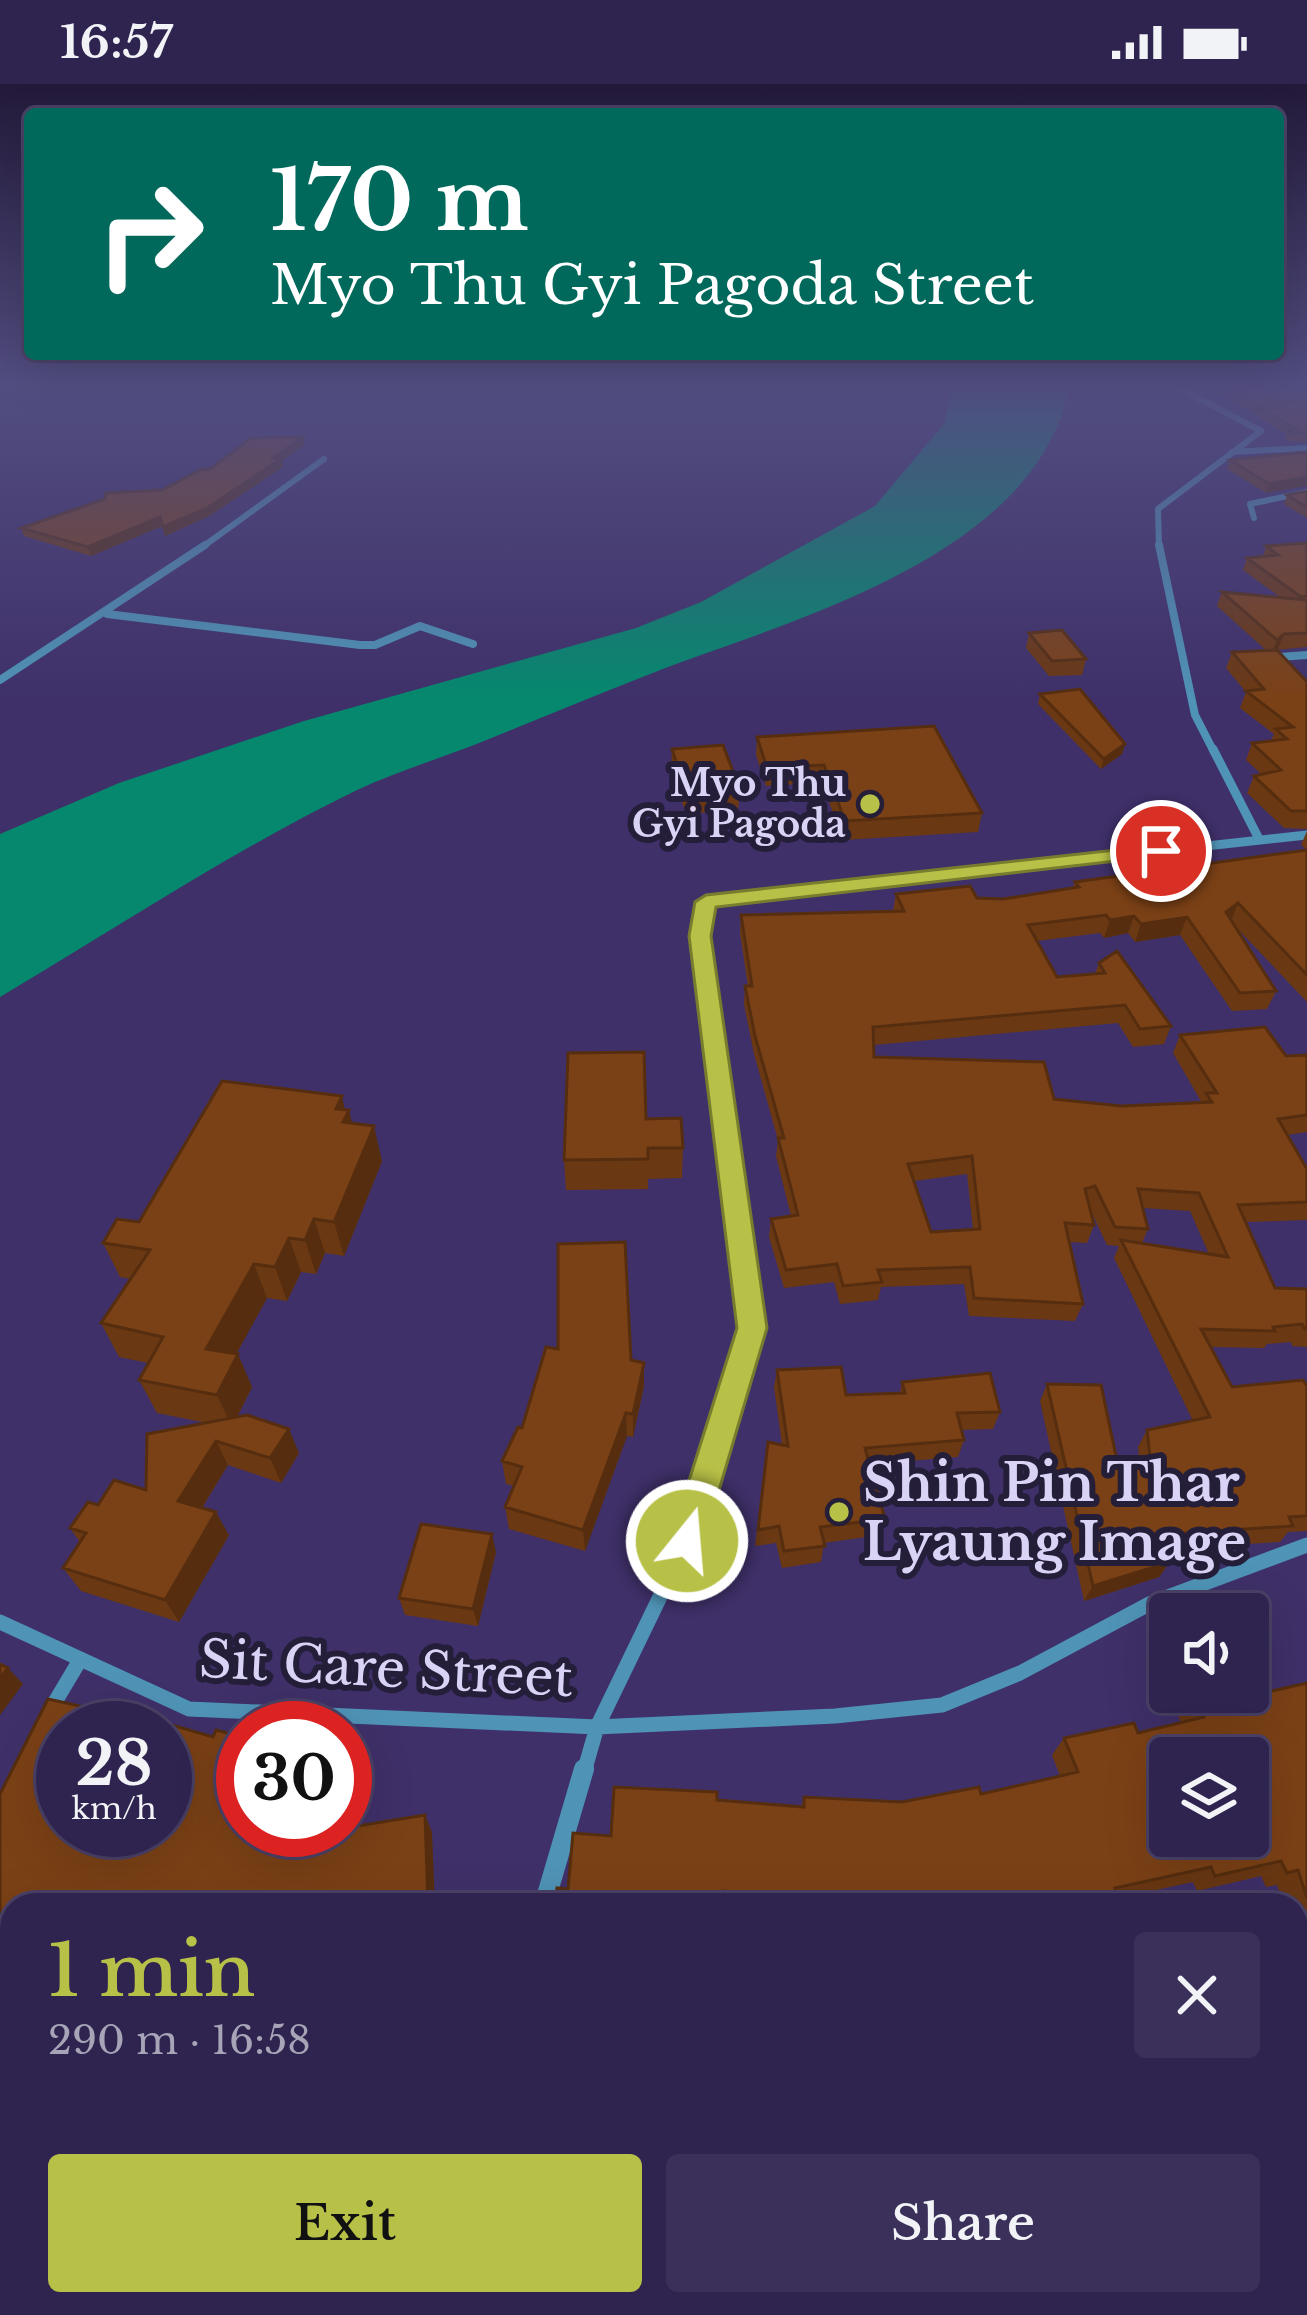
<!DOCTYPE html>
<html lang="en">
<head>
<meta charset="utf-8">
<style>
	body { margin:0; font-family:"Libre Baskerville",serif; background:#3b3059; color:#f1f3f6; height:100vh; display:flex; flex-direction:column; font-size:45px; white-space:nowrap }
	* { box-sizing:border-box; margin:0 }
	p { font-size:39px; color:#a7a4b7 }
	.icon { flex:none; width:66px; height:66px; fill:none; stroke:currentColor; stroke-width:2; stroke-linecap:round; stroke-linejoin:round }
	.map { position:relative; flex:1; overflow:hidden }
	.drawer { position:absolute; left:0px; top:1809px; width:1308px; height:423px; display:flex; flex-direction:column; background:#2f244f; border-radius:36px 36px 0 0; box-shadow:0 12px 48px #0002,0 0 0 3px #4a4166 }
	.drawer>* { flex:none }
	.banner { position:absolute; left:24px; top:24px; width:1260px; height:252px; border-radius:12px; box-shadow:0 12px 48px #0002,0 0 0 3px #4a4166; background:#00695c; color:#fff; overflow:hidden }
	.fabs { position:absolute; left:1149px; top:1509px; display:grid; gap:24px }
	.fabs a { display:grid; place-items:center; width:120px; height:120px; border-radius:12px; background:#2f244f; box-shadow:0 12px 48px #0002,0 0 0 3px #4a4166; font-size:60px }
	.speed { position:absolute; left:36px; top:1617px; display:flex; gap:24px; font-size:60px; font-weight:700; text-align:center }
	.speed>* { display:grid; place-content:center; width:156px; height:156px; border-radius:50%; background:#2f244f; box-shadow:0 12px 48px #0002,0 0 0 3px #4a4166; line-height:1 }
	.speed small { font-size:30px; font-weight:400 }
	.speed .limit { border:18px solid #d22; background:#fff; color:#111 }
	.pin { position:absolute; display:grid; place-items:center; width:102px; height:102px; color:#fff; margin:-51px; border:6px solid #fff; border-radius:50%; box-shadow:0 3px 12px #0007 }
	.me { position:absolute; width:132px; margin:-66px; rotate:17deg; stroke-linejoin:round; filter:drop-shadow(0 0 9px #0008) }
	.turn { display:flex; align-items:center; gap:42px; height:252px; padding:0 48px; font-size:54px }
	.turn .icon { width:156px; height:156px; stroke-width:2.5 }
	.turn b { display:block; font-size:84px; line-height:102px }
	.round { display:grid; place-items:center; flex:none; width:126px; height:126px; border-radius:12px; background:#3b3059 }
	.head { display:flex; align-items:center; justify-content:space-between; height:204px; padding:0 48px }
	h1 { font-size:72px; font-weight:600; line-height:90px; color:#b8c147 }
	.action { display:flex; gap:24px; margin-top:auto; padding:24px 48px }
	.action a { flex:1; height:138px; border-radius:12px; background:#b8c147; color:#111; font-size:48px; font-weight:600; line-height:138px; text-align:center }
	.action a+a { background:#3b3059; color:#f1f3f6 }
	.status { display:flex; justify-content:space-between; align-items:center; height:84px; padding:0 60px; background:#2f244f; direction:ltr }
	.status svg { height:33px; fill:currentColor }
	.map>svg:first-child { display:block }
	.water { fill:#05886e }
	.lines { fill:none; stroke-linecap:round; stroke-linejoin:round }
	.minor-far5 { stroke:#4f93b6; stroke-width:6 }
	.minor-far4 { stroke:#4f93b6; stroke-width:8 }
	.minor-far3 { stroke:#4f93b6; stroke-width:9 }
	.minor-far2 { stroke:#4f93b6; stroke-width:12 }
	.minor-far1 { stroke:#4f93b6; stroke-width:15 }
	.minor { stroke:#4f93b6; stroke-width:20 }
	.wall { fill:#6a3813; fill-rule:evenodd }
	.shaded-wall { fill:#562e0f }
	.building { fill:#7b4116; stroke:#562e0f; stroke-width:3; fill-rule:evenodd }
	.route { fill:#b8c147; stroke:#787d2e; stroke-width:3 }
	.poi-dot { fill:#b8c147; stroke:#241e38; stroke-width:4.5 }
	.labels { text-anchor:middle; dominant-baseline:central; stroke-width:12; stroke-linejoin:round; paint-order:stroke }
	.far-poi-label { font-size:36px; font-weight:bold; fill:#d9d3f6; stroke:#241e38; text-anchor:end }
	.near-poi-label { font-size:51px; font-weight:bold; fill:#d9d3f6; stroke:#241e38; text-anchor:start }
	.near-street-label { font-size:51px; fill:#d9d3f6; stroke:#241e38 }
</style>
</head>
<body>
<div class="status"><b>16:57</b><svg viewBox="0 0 49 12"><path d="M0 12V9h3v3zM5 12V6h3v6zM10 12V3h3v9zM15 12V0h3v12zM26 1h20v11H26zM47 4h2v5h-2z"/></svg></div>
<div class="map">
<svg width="1307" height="2231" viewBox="0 0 1307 2231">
	<rect width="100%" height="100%" fill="#3f3069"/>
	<path class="water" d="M952,303H1069C1038,468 802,533 668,583C603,608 539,635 474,661C435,676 393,689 355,707C234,766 116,844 0,913V750L119,699L304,637L636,544L701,518L875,422L944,340Z"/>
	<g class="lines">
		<path class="minor-far5" d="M1232,368L1307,364
			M1254,434L1250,420L1307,408
			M201,464L324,375
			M1159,464L1158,425L1261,347L1177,303"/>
		<path class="minor-far4" d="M1159,461L1195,631L1214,668
			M107,530L360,561H375L420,542L473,560
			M1279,573L1307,571
			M0,596L205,461"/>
		<path class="minor-far3" d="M1213,665L1259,755
			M710,929L700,852L706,817L1307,751"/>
		<path class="minor-far2" d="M710,926L752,1244L746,1262"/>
		<path class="minor-far1" d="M0,1538L189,1625L597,1643L835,1632L942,1621L1020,1589L1149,1520L1307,1461
			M49,1628L80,1576
			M584,1688L597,1643L687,1457L747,1259"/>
		<path class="minor" d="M544,1821L584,1685
			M512,2231L513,2220"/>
	</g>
	<path class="wall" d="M1210,303H1307V358L1290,357L1285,354L1286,350Z
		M304,361L282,377L283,383L209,432L165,452L162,442L91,472L24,452L21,444L162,406L209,386Z
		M1307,368L1266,409L1227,385L1230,376Z
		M1307,407V434L1284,420L1287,411Z
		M1307,459V563L1276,566L1307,598V745L1284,744L1247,709L1254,692L1261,690L1246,676L1252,659L1271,657L1274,650L1240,624L1246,608L1226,584L1232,568L1267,567L1217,522L1222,508L1280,513L1243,486L1247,474L1263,472L1266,462Z
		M1029,549L1086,575L1082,591L1049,592L1026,564Z
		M1040,610L1125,660L1122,670L1101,685L1038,620Z
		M757,653L982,729L978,748L843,756L822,699L766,702L756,671Z
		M672,665L740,706L738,726L686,730L671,685Z
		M1307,747V918L1235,842L1276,907L1267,925L1232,927L1180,851L1135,858L1128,849L1104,854L1100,849L1037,857L1057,893L1095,890L1099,879L1171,942L1164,960L1133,963L1118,939L874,961V973L1054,1015L1121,1022L1202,1019L1173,969L1180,951L1286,972L1307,971V1048L1287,1051L1307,1085V1136L1246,1138L1275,1204L1307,1205V1263L1292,1262L1291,1258L1267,1260L1264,1264L1211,1263L1232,1303L1307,1302V1447L1288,1448L1280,1458L1161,1465L1170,1478L1159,1493L1084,1517L1040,1317L1047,1300L1119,1386L1140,1383L1138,1363L1147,1346L1193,1337L1114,1174L1119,1162L1107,1161L1090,1125L1094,1141L1087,1159L1069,1158L1083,1220L1075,1237L969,1232L964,1200L881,1203L878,1216L840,1220L834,1198L784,1204L769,1153L771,1135L791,1132L776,1072L778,1056L754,970L744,920L745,902H748L740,849L741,831L893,827L896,810L1003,815L1073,803L1075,798L1307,766L1301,761ZM967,1090L973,1146L931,1148L914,1097ZM1143,1124L1190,1127L1209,1170L1142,1159L1148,1145Z
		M345,1026L352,1039L382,1077L344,1172L325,1169L316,1190L301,1188L287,1217L267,1214L236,1270L252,1303L237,1333L299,1369L281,1399L228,1381L202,1424L229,1451L179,1538L81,1507L63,1484L80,1458L70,1444L98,1421L146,1406L207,1339L157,1329L139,1296L148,1279L119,1273L101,1239L131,1195L120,1193L103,1159Z
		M646,1035L683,1064L682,1094L648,1095V1105L566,1106L564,1076Z
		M631,1276L644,1302L633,1353L627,1352L585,1467L509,1445L505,1423L514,1402L506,1400L502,1377L522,1344Z
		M777,1286L846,1311L900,1309L902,1298L1000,1328L993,1345L962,1346L964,1356L958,1373L870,1380L885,1435L880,1451L824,1459L821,1478L782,1484L776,1459L755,1462L768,1358L782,1361L774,1303Z
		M496,1468L478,1542L405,1531L399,1514Z
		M1307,1599V1850H1296V1821H1284L1277,1801L1266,1803L1261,1792L1197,1807L1193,1798L1119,1814L1122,1821H555L611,1752L717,1716L801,1723L804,1713L902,1718L981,1710L1060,1692L1052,1671L1064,1654L1138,1649L1181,1638L1166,1606L1170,1602V1608H1248L1254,1611Z
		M835,2220H961L962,2231H835Z
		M1161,2220H1205L1237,2231H1161Z
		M1067,2224H1084L1123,2231H1068Z"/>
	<path class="shaded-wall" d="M303,353L304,361L282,377L283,383L209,432L165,452L163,443Z
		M1307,393V402L1266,409L1269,400Z
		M160,433L162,442L91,472L88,463Z
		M1284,550L1278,565L1271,571L1277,556Z
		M1125,660L1122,670L1101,685L1104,675Z
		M1238,819L1231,837L1226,828Z
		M1134,832L1128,849L1104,854L1110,836Z
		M1187,833L1180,851L1135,858L1141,840Z
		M342,1012L346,1031L349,1026L357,1061L336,1025Z
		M374,1042L382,1077L344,1172L334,1138Z
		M314,1135L325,1169L316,1190L305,1156Z
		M289,1154L301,1188L287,1217L275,1183Z
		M254,1180L267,1214L221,1298L206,1265Z
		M238,1270L252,1303L232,1343L217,1311Z
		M644,1279V1302L633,1353V1330Z
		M626,1329L627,1352L585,1467L583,1446Z
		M289,1345L299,1369L281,1399L270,1374Z
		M216,1357L228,1381L191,1441L178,1417Z
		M216,1428L229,1451L179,1538L165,1516Z
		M492,1450L496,1468L478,1542L473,1525Z
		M1170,1478L1159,1493L1084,1517L1093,1502Z
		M8,1584L23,1600L0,1631V1594Z
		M80,1622L98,1641L97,1644H70Z
		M350,1678L360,1696L345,1738V1692Z
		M425,1731L432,1748L435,1821H428Z
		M321,2220H334L332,2231H319Z"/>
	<path class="building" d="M1226,303H1307V349H1293L1288,346L1296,345Z
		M303,353L273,374L281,375L207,424L163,443L160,433L88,463L21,444L105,415L106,409L162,406L202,385L209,386L251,354Z
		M1307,368V393L1269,400L1230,376Z
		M1307,407V423L1287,411Z
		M1307,459V512L1301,513L1247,474L1278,471L1266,462Z
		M1222,508L1307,516V549L1284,550L1277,556Z
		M1062,546L1086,575L1052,577L1029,549Z
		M1277,566L1307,598V727H1291L1254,692L1281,686L1252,659L1287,655L1276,645L1293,643L1246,607L1264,605L1232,568Z
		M1080,605L1125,660L1104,675L1040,610Z
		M934,642L982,729L845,737L824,681L767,684L757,653Z
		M723,661L740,706L686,710L672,665Z
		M1307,766V891L1238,819L1226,828L1276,907L1240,909L1187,833L1141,840L1134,832L1110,836L1106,831L1028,841L1057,893L1105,889L1099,879L1117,867L1171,942L1140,945L1125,921L873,943L874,973L1044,978L1054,1015L1121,1022L1212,1018L1206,1009H1217L1180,951L1265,943L1286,972L1307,971V1031L1278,1035L1307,1085V1118L1238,1121L1275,1204L1307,1205V1245L1304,1244L1302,1240L1273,1243L1275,1247L1201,1245L1232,1303L1303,1296L1307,1302V1432L1289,1433L1293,1442L1152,1451L1170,1478L1093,1502L1047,1300L1101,1301L1119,1386L1151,1382L1147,1346L1210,1333L1121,1156L1228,1173L1199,1109L1138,1105L1148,1145L1115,1143L1095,1102L1085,1105L1094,1141L1065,1139L1083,1220L974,1214L970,1183L878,1186L882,1198L843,1202L837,1180L786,1186L771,1135L798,1131L778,1054H784L755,952L745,902H752L741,831L904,827L896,810L970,802L977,814L1003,815L1079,803L1075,798ZM972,1072L980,1145L931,1148L908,1080Z
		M644,968L646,1035L681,1034L683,1064H648V1075L564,1076L568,969Z
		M222,997L342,1012L336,1025L349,1026L343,1038L374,1042L334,1138L314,1135L305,1156L289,1154L275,1183L254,1180L206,1265L238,1270L217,1311L139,1296L163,1253L101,1239L150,1166L103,1159L117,1135L139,1138Z
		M625,1158L631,1276L644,1279L633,1330L626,1329L583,1446L505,1423L522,1383L502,1377L518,1343L522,1344L546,1263L558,1265V1160Z
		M841,1283L846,1311L905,1309L902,1298L990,1289L1000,1328L957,1329L964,1356L865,1364L885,1435L820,1443L825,1462L784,1467L779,1442L758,1446L768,1358L788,1362L777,1286Z
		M247,1331L289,1345L270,1374L216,1357L178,1417L216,1428L165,1516L63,1484L86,1449L70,1444L88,1418L98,1421L114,1396L146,1406L147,1350Z
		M421,1440L492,1450L473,1525L399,1514Z
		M0,1580L8,1584L0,1594Z
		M1248,1599L1254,1611L1307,1599V1814L1298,1786L1287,1789L1281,1777L1215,1792L1211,1783L1115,1804L1122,1821H1052L1050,1816L1024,1821H808V1812L723,1807V1821H555L557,1804L568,1805L573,1749L611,1752L614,1703L717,1708V1716L804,1723V1713L902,1718L979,1703L981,1710L1078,1688L1064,1654L1134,1639L1138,1649L1204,1633L1192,1608H1248ZM1170,1674H1248V1752H1170Z
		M48,1615L80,1622L70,1644H63V1746H165V1644H143L148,1634L213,1653L216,1646L243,1653V1746H325L324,1748L345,1746V1744L425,1731L428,1821H12V1888L5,1886L11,1875L0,1872V1710Z
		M1307,1995V2130L1296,2134V1999Z
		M0,2026L12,2027V2220H321L319,2231H0Z
		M581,2220H747L749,2231H582Z
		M842,2220H961L962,2231H842Z
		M1182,2220H1205L1237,2231H1182Z
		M1084,2224L1123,2231H1084Z"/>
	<linearGradient id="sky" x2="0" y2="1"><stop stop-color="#231a3a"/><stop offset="0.49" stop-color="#524e81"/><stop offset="1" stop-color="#524e81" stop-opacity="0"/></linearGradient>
	<rect width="1307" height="616" fill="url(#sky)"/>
	<path class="route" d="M1161,761L1171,767L1168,771L716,823L711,852L767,1244L704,1457L699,1468L687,1473L675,1468L670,1457L737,1244L689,852L695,818L706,811Z"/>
	<g class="poi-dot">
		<circle cx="870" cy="720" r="12"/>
		<circle cx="839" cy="1428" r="12"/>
	</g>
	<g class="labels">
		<g class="far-poi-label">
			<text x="846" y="699">Myo Thu<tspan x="846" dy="41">Gyi Pagoda</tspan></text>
		</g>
		<g class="near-poi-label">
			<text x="863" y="1399">Shin Pin Thar<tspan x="863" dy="59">Lyaung Image</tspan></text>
		</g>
		<g class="near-street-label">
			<text transform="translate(386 1585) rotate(3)">Sit Care Street</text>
		</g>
	</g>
</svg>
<div class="fabs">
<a><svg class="icon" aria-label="sound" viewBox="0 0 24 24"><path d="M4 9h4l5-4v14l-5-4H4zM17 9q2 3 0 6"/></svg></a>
<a><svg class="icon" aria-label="layers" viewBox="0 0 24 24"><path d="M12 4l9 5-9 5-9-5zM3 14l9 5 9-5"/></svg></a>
</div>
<div class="speed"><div>28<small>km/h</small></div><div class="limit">30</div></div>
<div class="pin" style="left:1161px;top:767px;background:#d93025"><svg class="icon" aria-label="arrive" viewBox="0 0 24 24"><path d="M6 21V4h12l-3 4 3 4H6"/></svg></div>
<svg class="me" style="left:687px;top:1457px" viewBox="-20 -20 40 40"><circle r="17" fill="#b8c147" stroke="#fff" stroke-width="3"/><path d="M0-11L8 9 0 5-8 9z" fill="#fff"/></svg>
<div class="banner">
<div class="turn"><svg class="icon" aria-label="right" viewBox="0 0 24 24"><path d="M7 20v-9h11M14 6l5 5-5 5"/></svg><div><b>170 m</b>Myo Thu Gyi Pagoda Street</div></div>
</div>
<section class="drawer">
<div class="head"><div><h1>1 min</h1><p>290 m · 16:58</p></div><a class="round"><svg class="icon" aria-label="close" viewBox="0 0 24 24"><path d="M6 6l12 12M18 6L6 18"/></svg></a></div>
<div class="action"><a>Exit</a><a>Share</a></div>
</section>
</div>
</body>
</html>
